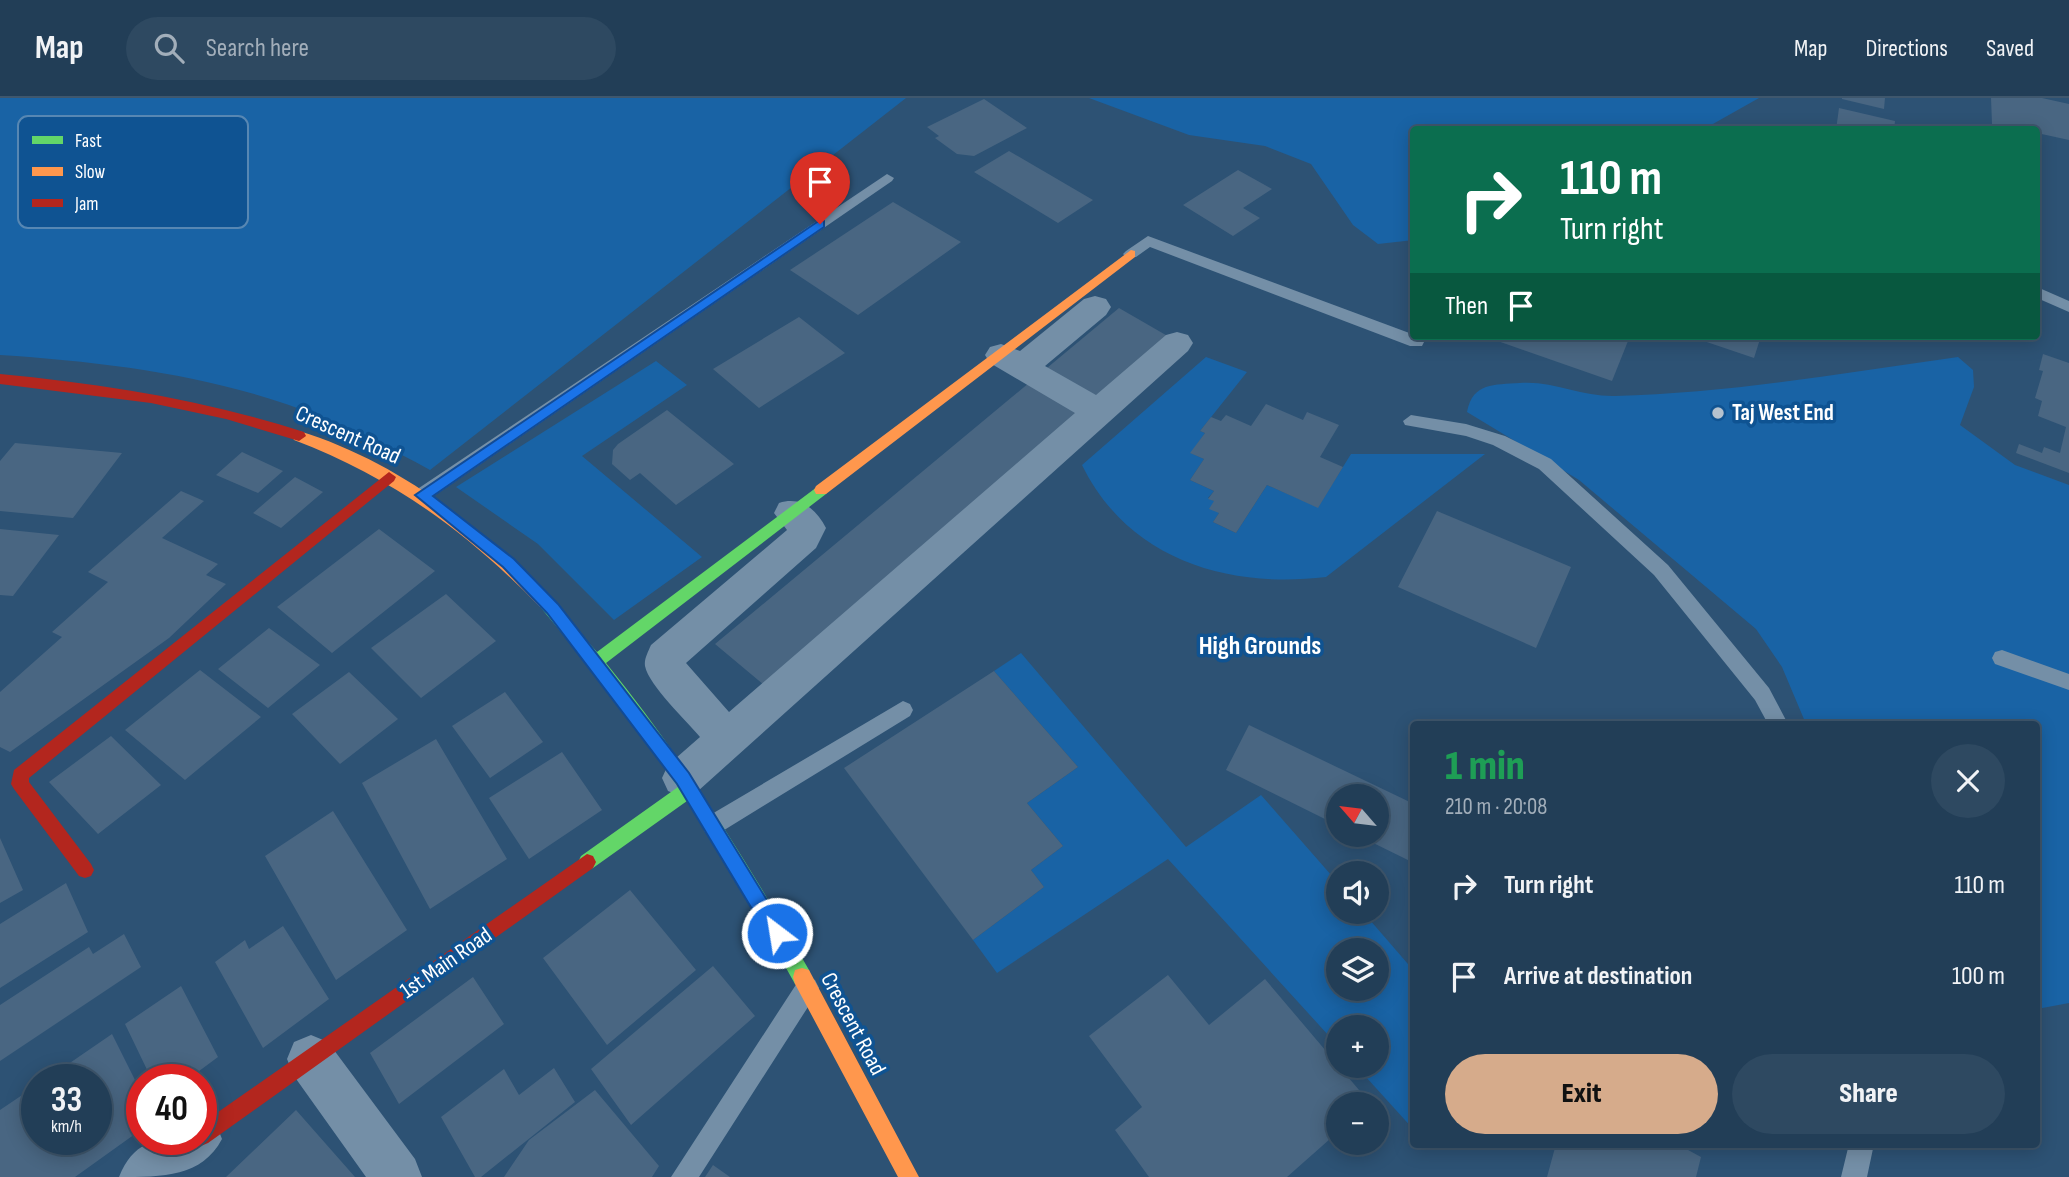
<!DOCTYPE html>
<html lang="en">
<head>
<meta charset="utf-8">
<style>
	body { margin:0; font-family:"Sofia Sans Condensed",sans-serif; background:#2e4961; color:#f1f3f6; height:100vh; display:flex; flex-direction:column; font-size:26px; white-space:nowrap }
	* { box-sizing:border-box; margin:0 }
	p { font-size:23px; color:#a2aeba }
	.icon { flex:none; width:38px; height:38px; fill:none; stroke:currentColor; stroke-width:2; stroke-linecap:round; stroke-linejoin:round }
	.map { position:relative; flex:1; overflow:hidden }
	.panel { position:absolute; left:1410px; top:623px; width:630px; height:427px; display:flex; flex-direction:column; background:#223e57; border-radius:7px; box-shadow:0 4px 18px #0003,0 0 0 2px #3f576d }
	.panel>* { flex:none }
	.top-card { position:absolute; left:1410px; top:28px; width:630px; height:214px; border-radius:7px; box-shadow:0 4px 18px #0003,0 0 0 2px #3f576d; background:#0b6e4f; color:#fff; overflow:hidden }
	.needle { width:46px; rotate:298deg }
	.buttons { position:absolute; left:1326px; top:686px; display:grid; gap:14px }
	.buttons a { display:grid; place-items:center; width:63px; height:63px; border-radius:50%; background:#223e57; box-shadow:0 4px 18px #0003,0 0 0 2px #3f576d; font-size:35px }
	.speed { position:absolute; left:21px; top:966px; display:flex; gap:14px; font-size:35px; font-weight:700; text-align:center }
	.speed>* { display:grid; place-content:center; width:91px; height:91px; border-radius:50%; background:#223e57; box-shadow:0 4px 18px #0003,0 0 0 2px #3f576d; line-height:1 }
	.speed small { font-size:18px; font-weight:400 }
	.speed .limit { border:10px solid #d22; background:#fff; color:#111 }
	.pin { position:absolute; display:grid; place-items:center; width:60px; height:60px; color:#fff; margin:-72px -30px; border-radius:50% 50% 50% 0; rotate:-45deg; box-shadow:0 0 7px #0007 }
	.pin .icon { rotate:45deg }
	.me { position:absolute; width:77px; margin:-38px; rotate:329deg; stroke-linejoin:round; filter:drop-shadow(0 0 5px #0008) }
	.turn { display:flex; align-items:center; gap:24px; height:147px; padding:0 35px; font-size:32px }
	.turn .icon { width:91px; height:91px; stroke-width:2.5 }
	.turn b { display:block; font-size:49px; line-height:60px }
	.then { display:flex; align-items:center; height:66px; padding:0 35px; background:#0003; gap:14px; font-size:26px }
	.round { display:grid; place-items:center; flex:none; width:74px; height:74px; border-radius:37px; background:#2e4961 }
	.overview { display:flex; align-items:center; justify-content:space-between; height:119px; padding:0 35px }
	h1 { font-size:42px; font-weight:800; line-height:52px; color:#1e9e55 }
	.action { display:flex; gap:14px; margin-top:auto; padding:14px 35px }
	.action a { flex:1; height:80px; border-radius:42px; background:#d6ab8b; color:#111; font-size:28px; font-weight:800; line-height:80px; text-align:center }
	.action a+a { background:#2e4961; color:#f1f3f6 }
	ul { padding:0; list-style:none }
	li { display:flex; align-items:center; gap:21px; height:91px; padding:0 35px }
	li div { flex:1 }
	li b { display:block; font-size:26px }
	li em { font-style:normal }
	header { display:flex; align-items:center; gap:42px; box-sizing:border-box; height:98px; padding:0 35px; background:#223e57; border-bottom:2px solid #3f576d }
	header strong { font-size:33px }
	nav { display:flex; gap:38px; margin-inline-start:auto; font-size:24px }
	.search { width:490px; height:63px; background:#2e4961; display:flex; align-items:center; gap:18px; box-sizing:border-box; padding:0 24px; border-radius:38px; color:#a2aeba; font-size:26px }
	.map>svg:first-child { display:block }
	.green { fill:#1963a5; fill-rule:evenodd }
	.building { fill:#496682 }
	.lines { fill:none; stroke-linecap:round; stroke-linejoin:round }
	.lane { fill:#748fa7; fill-rule:evenodd }
	.street { fill:#748fa7; fill-rule:evenodd }
	.fast { fill:#63d668; fill-rule:evenodd }
	.slow { fill:#ff974d; fill-rule:evenodd }
	.jam { fill:#b3261e; fill-rule:evenodd }
	.route { fill:#1a73e8; stroke:#114b97; stroke-width:2 }
	.poi-dot { fill:#b6c2ce; stroke:#0f5392; stroke-width:2.5 }
	.labels { text-anchor:middle; dominant-baseline:central; stroke-width:7; stroke-linejoin:round; paint-order:stroke }
	.poi-label { font-size:23px; font-weight:bold; fill:#fff; stroke:#0f5392; text-anchor:start }
	.street-label { font-size:23px; fill:#fff; stroke:#0f5392 }
	.quarter-label { font-size:26px; font-weight:bold; fill:#fff; stroke:#0f5392 }
	.key { fill:#0f5392; stroke:#5787b3; stroke-width:2 }
	.key-label { font-size:19px; fill:#fff }
</style>
</head>
<body>
<header>
<strong>Map</strong>
<div class="search"><svg class="icon" aria-label="search" viewBox="0 0 24 24"><circle cx="10" cy="10" r="6"/><path d="M15 15l6 6"/></svg>Search here</div>
<nav><a>Map</a><a>Directions</a><a>Saved</a></nav>
</header>
<div class="map">
<svg width="2069" height="1079" viewBox="0 0 2069 1079">
	<rect width="100%" height="100%" fill="#2d5274"/>
	<path class="green" d="M0,0H906L430,372C394,352 358,334 319,318C218,278 108,264 0,257Z
		M1089,0H1759L1704,31L1414,32V142L1378,146L1353,127L1311,66L1265,48L1189,37Z
		M1206,259L1247,274L1200,333L1205,335L1191,355L1204,361L1190,382L1214,393L1208,400L1214,403L1219,415L1213,424L1236,435L1267,387L1318,409L1351,356H1485L1326,479C1227,491 1128,461 1082,367Z
		M1958,259L1973,272L1974,289L1960,327L2015,367L2069,387V905L2037,911V626H1806L1782,569L1756,531L1579,382L1467,314C1473,284 1494,287 1520,285C1551,282 1583,299 1615,298C1730,295 1844,275 1958,259Z
		M656,263L687,287L582,358L702,459L614,522L538,446L456,389Z
		M1021,555L1186,749L1261,697L1339,786V814H1363L1414,873V1032L1356,968H1377V929H1339V949L1168,761L997,875L973,842L1044,789L1031,772L1063,748L1027,705L1078,669L994,573ZM1339,852H1377V891H1339Z"/>
	<path class="building" d="M1842,0H1885L1884,11L1842,1Z
		M1991,0H2042L2069,6V42L2037,35V32H2019L1992,26Z
		M984,1L1027,30L974,58L957,56L935,40L939,38L927,29Z
		M1839,10L1895,23L1894,32H1836Z
		M1009,53L1093,102L1058,125L974,74Z
		M1238,72L1272,91L1243,110L1260,120L1233,138L1183,107Z
		M893,104L961,144L858,217L790,172Z
		M1119,210L1171,240L770,592L715,546Z
		M799,219L845,255L759,310L713,271Z
		M1494,238H1630L1612,283L1492,241Z
		M1689,238H1761L1754,260Z
		M2043,256L2069,265V375L2016,355L2019,346L2042,355L2044,349L2060,355L2066,329L2038,318L2042,303L2035,300L2043,273L2039,272Z
		M1266,306L1303,322L1307,314L1339,327L1320,359L1343,369L1318,410L1267,387L1236,435L1213,424L1219,415L1209,411L1214,403L1208,401L1214,393L1190,382L1204,361L1190,355L1205,335L1200,333L1211,319L1221,323L1226,317L1251,328Z
		M667,312L734,366L676,407L640,375L630,382L612,366L613,352L618,346Z
		M15,345L122,355L73,420L0,413V363Z
		M242,354L283,373L258,395L216,377Z
		M295,379L323,394L281,430L253,415Z
		M181,393L204,403L162,440L218,466L206,477L226,486L169,540L10,654L0,649V594L62,539L52,534L108,484L88,474Z
		M1437,413L1571,469L1536,550L1398,489Z
		M0,431L59,437L13,498L0,497Z
		M379,431L435,473L332,555L277,509Z
		M446,496L496,543L421,600L371,550Z
		M269,530L320,567L268,610L218,571Z
		M200,572L261,619L185,682L125,632Z
		M994,573L1078,669L1027,705L1063,748L1031,772L1044,789L973,842L844,670Z
		M349,574L398,621L340,666L292,616Z
		M505,594L543,644L490,680L452,628Z
		M1249,627L1414,706V765L1357,737H1377V698H1339V728L1226,672Z
		M111,638L161,687L98,736L49,684Z
		M436,641L507,761L430,811L362,685Z
		M562,654L602,712L529,761L489,700Z
		M333,713L407,832L336,882L265,758Z
		M0,740L23,792L0,805Z
		M66,785L88,834L0,890V826Z
		M630,792L696,872L607,947L543,860Z
		M283,828L329,901L263,950L215,864L245,842L249,851Z
		M124,836L141,869L0,963V907L89,849L93,856Z
		M713,868L755,918L631,1027L591,971Z
		M1168,877L1209,927L1265,881L1370,1005L1339,1006V1033L1287,1079H1149L1115,1032L1142,1009L1089,938Z
		M473,879L504,926L399,1006L370,955Z
		M181,888L218,959L187,982H152L125,926Z
		M112,936L142,996V1031L75,1079H0V1012L37,987V1041H96V982H45Z
		M554,970L575,1004L481,1079H475L441,1019L504,971L519,997Z
		M595,992L659,1068L652,1079H504L529,1042Z
		M296,1012L355,1079H226Z
		M1556,1046H1677L1701,1059L1696,1079H1547Z
		M713,1067L730,1079H705Z"/>
	<g class="lines">
		<path class="lane" d="M887,76L894,80L892,83L428,402H416L413,397L416,392Z
			M1148,138L1412,236L1414,234V238H1427L1422,248H1410L1150,149L1136,159H1126L1123,156L1126,153Z
			M2037,189L2069,203V214L2037,200Z
			M1411,317L1466,326L1505,338L1551,361L1668,467L1769,590L1788,626H1768L1755,602L1654,477L1539,371L1493,347L1466,338L1405,327L1403,323Z
			M2002,552L2069,576V592L1995,566L1992,560L1995,554Z
			M903,603L910,606L913,612L910,618L721,734L713,737L705,734L702,727L705,720Z
			M807,878L815,882L819,890L815,898L699,1079H671L799,882Z
			M1849,1046H1874L1867,1079H1841Z"/>
		<path class="street" d="M1095,198L1106,201L1111,209L1106,217L1045,268L1096,297L1166,237L1177,234L1188,237L1193,245L1188,253L698,693L683,699L668,693L662,680L668,667L700,639C687,623 649,588 645,568C644,561 648,554 651,547L787,432L774,415L779,405C801,398 816,411 826,430L816,450L686,565L729,614L1075,315L990,265L985,257L990,249L1001,246L1020,253L1084,201Z
			M311,937L328,944L415,1061L422,1079H366L294,978L287,961L294,944Z
			M201,1018L215,1023L222,1041C202,1079 163,1079 119,1079C136,1037 162,1041 201,1041Z"/>
		<path class="fast" d="M821,386L826,388L828,392L826,396L606,565C684,661 748,765 809,872L811,879L809,886L802,888L795,886L739,786L687,703L593,770L587,772L581,770L578,764L581,758L678,689L613,597L537,505L540,501H550L597,554Z"/>
		<path class="slow" d="M1131,152L1135,153V159L826,396H816L814,392L816,388Z
			M299,333C397,363 480,428 550,501L553,505L550,509H540C466,433 393,380 294,342L292,338L294,334Z
			M802,870L809,872L919,1079H898L795,886L793,879L795,872Z"/>
		<path class="jam" d="M0,276C104,286 205,302 304,334L306,338L299,343L226,321L151,305L0,286Z
			M389,374L396,379L394,383L29,680V684L91,766L94,772L91,778L85,780L79,778L14,691L11,686L14,672Z
			M587,756L593,758L596,764L593,770L208,1045L201,1048L194,1045L192,1041H201V1026Z"/>
	</g>
	<path class="route" d="M820,122L824,123V129L433,398L514,461L558,506L689,675L783,828L786,835L783,841L777,844L770,841L677,686L547,515L503,469L415,397Z"/>
	<circle class="poi-dot" cx="1718" cy="315" r="7"/>
	<g class="labels">
		<g class="poi-label">
			<text x="1732" y="315">Taj West End</text>
		</g>
		<g class="street-label">
			<text transform="translate(348 337) rotate(24)">Crescent Road</text>
			<text transform="translate(446 865) rotate(-35)">1st Main Road</text>
			<text transform="translate(853 926) rotate(62)">Crescent Road</text>
		</g>
		<g class="quarter-label">
			<text x="1260" y="548">High Grounds</text>
		</g>
	</g>
	<rect x="18" y="18" width="230" height="112" rx="10" class="key"/>
	<rect x="32" y="38" width="31" height="8" fill="#63d668"/>
	<rect x="32" y="69" width="31" height="9" fill="#ff974d"/>
	<rect x="32" y="101" width="31" height="8" fill="#b3261e"/>
	<g class="key-label">
		<text x="75" y="49">Fast</text>
		<text x="75" y="80">Slow</text>
		<text x="75" y="112">Jam</text>
	</g>
</svg>
<div class="buttons">
<a><svg class="needle" viewBox="-14 -14 28 28"><path d="M0-13l5 13h-10z" fill="#e53935"/><path d="M0 13l5-13h-10z" fill="#a2aeba"/></svg></a>
<a><svg class="icon" aria-label="sound" viewBox="0 0 24 24"><path d="M4 9h4l5-4v14l-5-4H4zM17 9q2 3 0 6"/></svg></a>
<a><svg class="icon" aria-label="layers" viewBox="0 0 24 24"><path d="M12 4l9 5-9 5-9-5zM3 14l9 5 9-5"/></svg></a>
<a>+</a>
<a>−</a>
</div>
<div class="speed"><div>33<small>km/h</small></div><div class="limit">40</div></div>
<div class="pin" style="left:820px;top:126px;background:#d93025"><svg class="icon" aria-label="arrive" viewBox="0 0 24 24"><path d="M6 21V4h12l-3 4 3 4H6"/></svg></div>
<svg class="me" style="left:777px;top:835px" viewBox="-20 -20 40 40"><circle r="17" fill="#1a73e8" stroke="#fff" stroke-width="3"/><path d="M0-11L8 9 0 5-8 9z" fill="#fff"/></svg>
<div class="top-card">
<div class="turn"><svg class="icon" aria-label="right" viewBox="0 0 24 24"><path d="M7 20v-9h11M14 6l5 5-5 5"/></svg><div><b>110 m</b>Turn right</div></div>
<div class="then">Then<svg class="icon" aria-label="arrive" viewBox="0 0 24 24"><path d="M6 21V4h12l-3 4 3 4H6"/></svg></div>
</div>
<section class="panel">
<div class="overview"><div><h1>1 min</h1><p>210 m · 20:08</p></div><a class="round"><svg class="icon" aria-label="close" viewBox="0 0 24 24"><path d="M6 6l12 12M18 6L6 18"/></svg></a></div>
<ul>
<li><svg class="icon" aria-label="right" viewBox="0 0 24 24"><path d="M7 20v-9h11M14 6l5 5-5 5"/></svg><div><b>Turn right</b></div><em>110 m</em></li>
<li><svg class="icon" aria-label="arrive" viewBox="0 0 24 24"><path d="M6 21V4h12l-3 4 3 4H6"/></svg><div><b>Arrive at destination</b></div><em>100 m</em></li>
</ul>
<div class="action"><a>Exit</a><a>Share</a></div>
</section>
</div>
</body>
</html>
